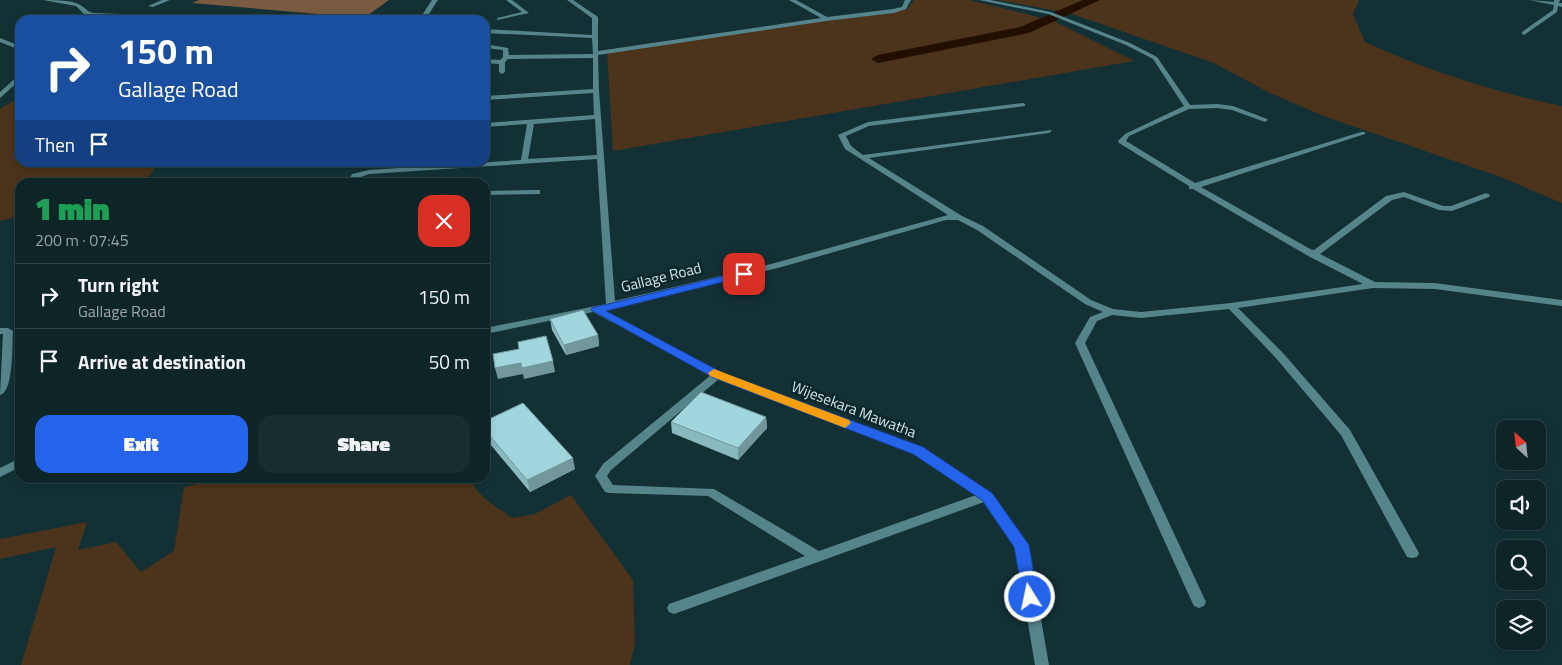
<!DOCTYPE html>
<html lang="en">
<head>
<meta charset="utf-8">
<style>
	body { margin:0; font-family:"Titillium Web",sans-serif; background:#172d30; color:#f1f3f6; height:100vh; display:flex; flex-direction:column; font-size:19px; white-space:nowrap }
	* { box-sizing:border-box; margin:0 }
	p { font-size:16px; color:#9ba5a8 }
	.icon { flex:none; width:28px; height:28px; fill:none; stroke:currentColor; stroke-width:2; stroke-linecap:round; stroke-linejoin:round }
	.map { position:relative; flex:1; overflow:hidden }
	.drawer { position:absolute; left:15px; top:178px; width:475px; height:305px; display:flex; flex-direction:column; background:#0e2528; border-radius:15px; box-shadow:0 2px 8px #0003,0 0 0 1px #2e4245 }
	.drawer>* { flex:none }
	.hud { position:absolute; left:15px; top:15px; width:475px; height:152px; border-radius:15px; box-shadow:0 2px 8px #0003,0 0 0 1px #2e4245; background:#1a4fa0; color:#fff; overflow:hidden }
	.needle { width:32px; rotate:333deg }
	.fabs { position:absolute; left:1496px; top:420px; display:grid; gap:10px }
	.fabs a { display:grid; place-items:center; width:50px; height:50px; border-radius:10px; background:#0e2528; box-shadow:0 2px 8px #0003,0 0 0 1px #2e4245; font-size:25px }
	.pin { position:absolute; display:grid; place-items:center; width:42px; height:42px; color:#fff; margin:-21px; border-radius:10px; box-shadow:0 2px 8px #0006 }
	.me { position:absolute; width:55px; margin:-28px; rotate:350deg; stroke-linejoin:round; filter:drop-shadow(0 0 4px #0008) }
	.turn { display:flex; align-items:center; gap:18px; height:105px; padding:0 20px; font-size:22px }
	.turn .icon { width:65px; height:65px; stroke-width:2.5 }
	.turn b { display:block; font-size:35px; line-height:42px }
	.then { display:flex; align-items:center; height:48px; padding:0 20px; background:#0003; gap:10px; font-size:19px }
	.round { display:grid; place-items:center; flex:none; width:52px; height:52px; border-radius:15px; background:#172d30 }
	.summary { display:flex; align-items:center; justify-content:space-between; height:85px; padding:0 20px }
	h1 { font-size:30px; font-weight:800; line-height:38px; color:#1e9e55 }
	.action { display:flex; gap:10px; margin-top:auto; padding:10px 20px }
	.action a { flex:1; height:58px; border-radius:15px; background:#2563eb; color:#fff; font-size:20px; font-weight:800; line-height:58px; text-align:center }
	.action a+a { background:#172d30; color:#f1f3f6 }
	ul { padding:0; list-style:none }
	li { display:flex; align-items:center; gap:15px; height:65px; padding:0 20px; border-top:1px solid #2e4245 }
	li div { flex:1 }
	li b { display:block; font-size:19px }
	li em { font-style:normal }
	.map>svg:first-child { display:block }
	.green { fill:#4c331c }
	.forest { fill:#795b41 }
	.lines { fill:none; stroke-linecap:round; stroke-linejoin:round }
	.canal { fill:#220f00; fill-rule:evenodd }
	.street { fill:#55848b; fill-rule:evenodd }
	.wall { fill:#8ab8bf }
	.shaded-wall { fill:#71969b }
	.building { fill:#a1d6de; stroke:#71969b }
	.route { fill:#2563eb; stroke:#184099 }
	.slow { fill:#f59e0b }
	.labels { text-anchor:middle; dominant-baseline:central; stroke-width:5; stroke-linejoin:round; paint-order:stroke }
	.street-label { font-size:15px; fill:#d4e5e7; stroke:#08272b }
</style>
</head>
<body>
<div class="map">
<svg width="1562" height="665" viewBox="0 0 1562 665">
	<rect width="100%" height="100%" fill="#133135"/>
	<path class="green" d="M914,0H969L1054,21L1134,61L613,151L607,50L761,28L891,13L908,8Z
		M997,0H1359L1353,14L1365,42C1428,71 1494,92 1562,106V203L1498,176L1326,117L1270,93L1214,63L1069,13Z
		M20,97V162L157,163L146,182L169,181L167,182H20V216L0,221V109Z
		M226,478H251L255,480L272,478H470C476,496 497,507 512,518L535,514L571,495L633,580L635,643L630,665H21L56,547L0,559V539L87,522L78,550L116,542L141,572L174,551L184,487Z"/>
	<path class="forest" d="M199,0H389L364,18L192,3Z"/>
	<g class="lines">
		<path class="canal" d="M1083,0H1100L1029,33L878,63L871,59L878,55L1020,27Z"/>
		<path class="street" d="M43,0C53,0 73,0 80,5C86,8 87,12 94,13L232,18L235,20L94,17L84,14L76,6Z
			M162,0H170L153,7L148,6Z
			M432,0H438L425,20H419Z
			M506,0H512L529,13L497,20V18L522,12Z
			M567,0H573L598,17V51L821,18L789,0H796L827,17L893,9L902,7L905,0H911L906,9L894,13L826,21L598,55L599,91L615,301L771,264L948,215L845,149L838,135L868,122L1023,103L1025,104V106L869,126L846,136L851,146L863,155L1051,130V132L1049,133L869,158L962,216L983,226L1091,300L1113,309L1141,312L1231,303L1363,284L1310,257L1193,189H1189V186L1119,143L1118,141L1125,134L1184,106L1153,59L1126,45L1048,14L979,0H990L1051,12L1130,43L1157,57L1190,105L1217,104L1233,106L1267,119L1268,120L1265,122L1232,110L1217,108L1189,109L1129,136L1126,141L1195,183L1361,132H1365V134L1201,187L1312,250H1314L1386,196L1404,192L1443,206H1451L1486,193L1490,195L1489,197L1452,211L1439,210L1404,197L1392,200L1320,254L1375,282L1435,283L1562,300V306L1435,289L1373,288L1238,308L1283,353L1350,430L1419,553L1417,557L1412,558L1407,557L1341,435L1275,357L1229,309L1141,318L1112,315L1097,321L1085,343L1206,602L1204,606L1199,608L1194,606L1192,602L1075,343L1090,317L1103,312L1085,304L977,230L958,220H946L778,268L603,310L722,373L922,448L991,493L1028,545L1049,665H1035L1015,546L984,502L674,614L669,612L667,608L669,604L805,556L708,496L609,493L605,492L595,476L603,464L711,375L593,312L485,334V328L606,304L597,159L369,174L358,178L356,182H348L352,174L369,170L521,160L527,124L485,127V123L594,115L593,93L485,100V96L593,89V58L508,59L505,62V72L502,74L499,72V64L485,63V59L500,60L503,57V50L485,48V44L508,48L509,55L593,54L592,38L485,33V29L592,35V18ZM595,119L597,155L528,159L534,124ZM719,379L914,454L976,495L819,551L714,489L613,485L607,476L611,470Z
			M1529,0L1554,2V0H1560L1559,3H1562V7L1558,6L1557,12L1524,35L1522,34V32L1553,10L1554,5Z
			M0,38L20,46V50L0,42Z
			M20,74V80L0,98V92Z
			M537,190H540V194L485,195V191Z
			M0,328H8L13,331C12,344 14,392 0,395L3,334H0Z
			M20,458V467L0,477V468Z"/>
	</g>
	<path class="wall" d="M550,319L598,335L599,346L566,355L552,330Z
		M766,417L767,428L738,460L672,433L671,422Z
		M485,421L575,469L530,492L485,438Z"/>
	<path class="shaded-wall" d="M598,335L599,346L566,355L564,345Z
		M553,361L555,372L524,379L523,374L498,379L495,368L521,363Z
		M766,417L767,428L738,460V448Z
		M573,458L575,469L530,492L527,480Z"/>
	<path class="building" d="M583,310L598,335L564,345L550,319Z
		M546,336L553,361L522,368L521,363L495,368L493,354L519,349L518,342Z
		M701,392L766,417L738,448L671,422Z
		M523,403L573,458L527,480L485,430V421Z"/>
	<path class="route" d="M744,271L749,274L747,276L606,311L723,373L923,447L992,493L1029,545L1038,597L1036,601L1030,603L1024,601L1014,547L982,500L913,454L714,378L591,310L592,308Z"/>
	<path class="slow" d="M714,369L849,420L851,423L845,428L840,426L710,376L708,373Z"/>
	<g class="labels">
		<g class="street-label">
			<text transform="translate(661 277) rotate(-14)">Gallage Road</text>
			<text transform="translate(854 409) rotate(21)">Wijesekara Mawatha</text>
		</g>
	</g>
</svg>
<div class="fabs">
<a><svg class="needle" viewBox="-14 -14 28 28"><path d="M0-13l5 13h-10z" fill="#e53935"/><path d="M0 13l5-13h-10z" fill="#9ba5a8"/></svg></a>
<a><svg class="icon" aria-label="sound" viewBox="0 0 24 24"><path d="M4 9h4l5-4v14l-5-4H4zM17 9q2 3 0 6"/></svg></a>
<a><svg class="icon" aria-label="search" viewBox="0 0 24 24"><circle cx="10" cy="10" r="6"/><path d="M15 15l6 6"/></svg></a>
<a><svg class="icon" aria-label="layers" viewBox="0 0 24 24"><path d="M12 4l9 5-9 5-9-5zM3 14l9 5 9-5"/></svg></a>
</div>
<div class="pin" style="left:744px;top:274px;background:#d93025"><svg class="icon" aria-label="arrive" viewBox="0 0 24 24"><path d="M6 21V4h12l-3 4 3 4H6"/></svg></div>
<svg class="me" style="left:1030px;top:597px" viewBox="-20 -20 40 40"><circle r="17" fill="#2563eb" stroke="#fff" stroke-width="3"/><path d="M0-11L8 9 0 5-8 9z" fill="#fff"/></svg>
<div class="hud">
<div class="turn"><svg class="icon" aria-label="right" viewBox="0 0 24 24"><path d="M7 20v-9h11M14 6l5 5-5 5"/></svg><div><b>150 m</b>Gallage Road</div></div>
<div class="then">Then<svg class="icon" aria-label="arrive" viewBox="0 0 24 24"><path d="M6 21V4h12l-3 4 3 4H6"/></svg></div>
</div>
<section class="drawer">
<div class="summary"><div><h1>1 min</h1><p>200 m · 07:45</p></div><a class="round" style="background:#d93025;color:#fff"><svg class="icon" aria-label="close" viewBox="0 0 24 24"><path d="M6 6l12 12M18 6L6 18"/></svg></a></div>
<ul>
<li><svg class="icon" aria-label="right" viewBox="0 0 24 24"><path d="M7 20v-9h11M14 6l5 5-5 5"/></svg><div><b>Turn right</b><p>Gallage Road</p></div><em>150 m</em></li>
<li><svg class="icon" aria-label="arrive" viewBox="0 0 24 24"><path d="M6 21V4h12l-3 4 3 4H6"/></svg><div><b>Arrive at destination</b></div><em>50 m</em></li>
</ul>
<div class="action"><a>Exit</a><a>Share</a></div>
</section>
</div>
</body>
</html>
